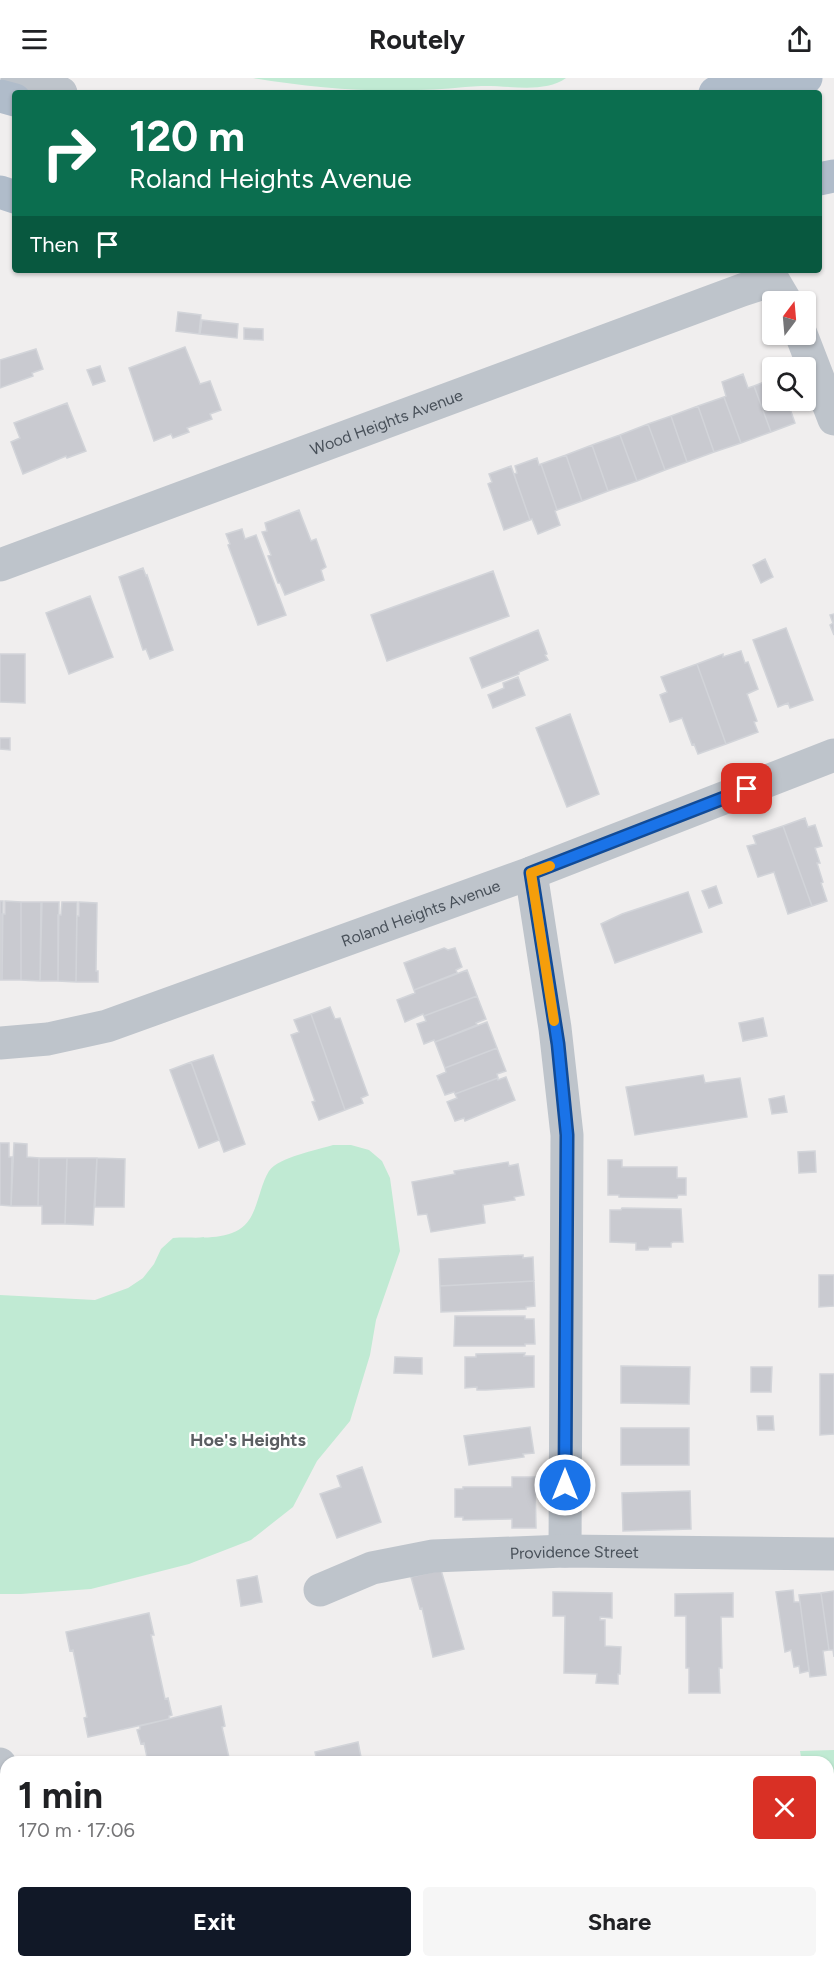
<!DOCTYPE html>
<html lang="en">
<head>
<meta charset="utf-8">
<style>
	body { margin:0; font-family:Figtree,sans-serif; background:#f6f6f6; color:#202124; height:100vh; display:flex; flex-direction:column; font-size:22px; white-space:nowrap }
	* { box-sizing:border-box; margin:0 }
	p { font-size:20px; color:#757577 }
	.icon { flex:none; width:33px; height:33px; fill:none; stroke:currentColor; stroke-width:2; stroke-linecap:round; stroke-linejoin:round }
	.map { position:relative; flex:1; overflow:hidden }
	.side { position:absolute; left:0px; top:1678px; width:834px; height:212px; display:flex; flex-direction:column; background:#fff; border-radius:18px 18px 0 0; box-shadow:0 2px 4px #0004 }
	.side>* { flex:none }
	.guide { position:absolute; left:12px; top:12px; width:810px; height:183px; border-radius:6px; box-shadow:0 2px 4px #0004; background:#0b6e4f; color:#fff; overflow:hidden }
	.needle { width:39px; rotate:16deg }
	.fabs { position:absolute; left:762px; top:213px; display:grid; gap:12px }
	.fabs a { display:grid; place-items:center; width:54px; height:54px; border-radius:6px; background:#fff; box-shadow:0 2px 4px #0004; font-size:30px }
	.pin { position:absolute; display:grid; place-items:center; width:51px; height:51px; color:#fff; margin:-26px; border-radius:12px; box-shadow:0 3px 9px #0006 }
	.me { position:absolute; width:66px; margin:-33px; rotate:0deg; stroke-linejoin:round; filter:drop-shadow(0 0 4px #0008) }
	.turn { display:flex; align-items:center; gap:21px; height:126px; padding:0 18px; font-size:27px }
	.turn .icon { width:78px; height:78px; stroke-width:2.5 }
	.turn b { display:block; font-size:42px; line-height:51px }
	.then { display:flex; align-items:center; height:57px; padding:0 18px; background:#0003; gap:12px; font-size:22px }
	.round { display:grid; place-items:center; flex:none; width:63px; height:63px; border-radius:6px; background:#f6f6f6 }
	.overview { display:flex; align-items:center; justify-content:space-between; height:102px; padding:0 18px }
	h1 { font-size:36px; font-weight:700; line-height:45px }
	.cta { display:flex; gap:12px; margin-top:auto; padding:12px 18px }
	.cta a { flex:1; height:69px; border-radius:6px; background:#111827; color:#fff; font-size:24px; font-weight:700; line-height:69px; text-align:center }
	.cta a+a { background:#f6f6f6; color:#202124 }
	header { display:flex; justify-content:space-between; align-items:center; height:78px; padding:0 18px; background:#fff; font-size:27px; font-weight:700 }
	.map>svg:first-child { display:block }
	.green { fill:#c0ead3 }
	.building { fill:#c9cad0; stroke:#d2d4d9; stroke-width:1.5 }
	.lines { fill:none; stroke-linecap:round; stroke-linejoin:round }
	.minor { stroke:#bec4cb; stroke-width:33 }
	.major { stroke:#b0bcca; stroke-width:33 }
	.route-casing { stroke:#114b97; stroke-width:15 }
	.route { stroke:#1a73e8; stroke-width:10 }
	.slow { stroke:#f59e0b; stroke-width:10 }
	.labels { text-anchor:middle; dominant-baseline:central; stroke-width:4.5; stroke-linejoin:round; paint-order:stroke }
	.street-label { font-size:16px; fill:#485059; stroke:#fff }
	.neighbourhood-label { font-size:18px; font-weight:bold; fill:#5b5e62; stroke:#fff }
</style>
</head>
<body>
<header><svg class="icon" aria-label="menu" viewBox="0 0 24 24"><path d="M4 6h16M4 12h16M4 18h16"/></svg>Routely<svg class="icon" aria-label="share" viewBox="0 0 24 24"><path d="M12 15V3M7 8l5-5 5 5M5 13v7h14v-7"/></svg></header>
<div class="map">
<svg width="834" height="1889" viewBox="0 0 834 1889">
	<rect width="100%" height="100%" fill="#f0eeee"/>
	<path class="green" d="M253,0H566C544,16 508,7 481,8C460,9 439,12 417,12C363,14 307,9 253,0Z
		M333,1067H351L369,1072L382,1083L390,1100L400,1173L376,1242L370,1277L350,1343L317,1383L293,1429L251,1462L189,1486L91,1511L21,1516H0V1217L95,1222L128,1210L143,1200L154,1186L161,1171L173,1160C199,1158 238,1166 252,1137C259,1123 261,1106 269,1093C279,1079 317,1072 333,1067Z
		M834,1672V1756H828V1684H802L800,1673Z
		M486,1884H617V1889H487Z"/>
	<path class="building" d="M178,234L201,237L199,256L176,253Z
		M202,242L238,246L237,260L200,256Z
		M244,250L263,251V262L244,261Z
		M185,269L200,306L210,303L221,332L210,336L212,341L187,350L189,354L173,360L171,356L154,363L129,290Z
		M36,271L43,291L32,295L33,298L0,310V282Z
		M100,288L105,303L93,307L87,292Z
		M743,296L748,310L754,308L771,354L741,365L724,319L726,318L722,304Z
		M772,301V322H787L795,345L771,354L754,308Z
		M724,319L741,365L714,374L698,328Z
		M67,325L86,373L67,380L66,378L23,396L11,364L20,360L14,345Z
		M698,328L714,374L687,384L671,338Z
		M671,338L687,384L665,392L648,346Z
		M648,346L665,392L637,403L620,357Z
		M620,357L637,403L608,413L592,367Z
		M592,367L608,413L582,423L566,377Z
		M566,377L582,423L557,432L541,386Z
		M537,380L539,387L541,386L557,432L555,433L560,447L538,456L532,441L530,442L514,396L517,395L515,388Z
		M511,388L530,442L504,452L488,406L492,404L489,396Z
		M299,432L311,463L316,461L326,489L321,492L324,502L285,517L280,505H278L268,478L271,477L262,454L267,453L265,445Z
		M242,451L245,461L256,457L286,537L258,547L228,467L230,466L226,456Z
		M765,481L773,499L761,505L753,487Z
		M143,490L146,498L147,497L173,572L150,581L146,571L143,572L119,499Z
		M493,493L509,538L387,583L371,537Z
		M90,518L113,579L69,596L46,535Z
		M834,536V557L830,547L833,545L830,537Z
		M786,550L813,622L790,630L788,625L778,629L753,562Z
		M538,552L547,576L545,577L548,582L519,594V596L482,610L470,580Z
		M741,573L745,585L748,584L758,611L747,616L757,643L754,644L758,654L726,666L697,586L723,576V579Z
		M0,576H25V625L0,624Z
		M697,586L726,666L698,676L694,666L692,667L682,640L670,644L660,617L667,614L661,599Z
		M518,599L525,617L493,630L488,617L504,610L503,605Z
		M570,636L599,716L567,729L536,650Z
		M0,660H10V672L0,671Z
		M805,740L808,749L815,747L822,768L815,770L820,785H817L823,804L821,805L827,823L812,828L783,748Z
		M783,748L812,828L788,836L774,794L758,799L747,768L756,766L753,758Z
		M716,808L722,825L709,830L702,813Z
		M688,814L702,854L615,885L601,846L622,836Z
		M0,823H3L2,902H0Z
		M5,823L21,824V902H2V836H5Z
		M21,824H41L40,903L21,902Z
		M42,824H59L58,903H40Z
		M62,824H77L76,904L58,903V837H61Z
		M79,824L97,825L96,893H98V904H76L77,838H79Z
		M444,870L448,872L455,870L462,889L456,892L457,895L414,912L404,885Z
		M467,892L477,918L424,938L423,936L405,944L397,922L415,915L414,912Z
		M477,918L486,941L476,945L477,947L435,964L434,962L424,966L417,946L426,943L424,938Z
		M330,929L335,941L340,940L368,1017L361,1020L363,1025L345,1032L311,936Z
		M311,936L345,1032L319,1042L312,1024L315,1023L291,957L299,954L294,942Z
		M763,940L767,958L743,963L739,945Z
		M487,944L497,970L445,990L435,964Z
		M497,970L506,993L497,996L498,1000L455,1016L454,1014L445,1017L437,998L446,994L445,990Z
		M213,977L245,1066L224,1074L191,984Z
		M191,984L219,1062L199,1070L170,992Z
		M703,997L705,1005L740,1000L747,1039L635,1057L626,1009Z
		M506,999L515,1022L465,1043L464,1040L455,1043L447,1024L457,1020L455,1016L498,1000V1002Z
		M784,1018L787,1034L772,1036L769,1021Z
		M0,1065H9V1079H12L11,1128L0,1127Z
		M14,1065L27,1066V1079L39,1080L38,1128H11Z
		M815,1073L816,1094L799,1095L798,1074Z
		M39,1080H67L65,1146H42V1128H38Z
		M67,1080H97L93,1147L65,1146Z
		M97,1080L125,1081L124,1129H95Z
		M608,1082H622V1089H677V1100H686V1117H678L677,1120L619,1119V1117H608Z
		M508,1084L509,1088L518,1086L524,1117L514,1119L515,1122L483,1127L485,1145L431,1154L427,1136L418,1137L412,1104L455,1096L454,1093Z
		M622,1130L681,1131L683,1164H673L671,1165V1169H649L648,1172H636V1165L610,1164V1132H621Z
		M523,1177V1180L533,1179L534,1203L440,1208L439,1181Z
		M819,1197H834V1228L819,1229Z
		M534,1203L535,1228L526,1229V1231L441,1234L440,1208Z
		M455,1238H525V1241H534L535,1266H525V1268H454Z
		M525,1275L524,1278H534V1309L486,1312H477V1309L465,1310V1279H476V1276Z
		M395,1279L422,1280V1296L394,1295Z
		M621,1288L690,1289L689,1326L621,1325Z
		M751,1289H772L771,1314H751Z
		M820,1296H834V1356L820,1357Z
		M757,1338H773L774,1352H758Z
		M530,1349L534,1375L523,1376L524,1379L469,1387L464,1358Z
		M621,1350H689V1387H621Z
		M362,1389L381,1444L337,1460L320,1416L341,1409L337,1398Z
		M512,1399H535L536,1450H512V1441L463,1442V1439H455V1411H463V1409H512Z
		M690,1413L691,1451L623,1453L622,1415Z
		M441,1492L464,1571L433,1579L422,1530L420,1531L411,1499Z
		M257,1498L262,1524L241,1528L237,1502Z
		M793,1512L794,1524H800L809,1593L800,1595L799,1588L794,1589L791,1572L785,1574L776,1514Z
		M834,1513V1579L833,1572H829L821,1515Z
		M553,1514L612,1515V1540L600,1539V1542H605V1568L621,1569L620,1596H618V1606L596,1605L597,1596L564,1595L565,1538H553Z
		M733,1515V1539H721L722,1590H719L720,1615H689V1590H686V1538H675V1516Z
		M821,1515L829,1572L823,1573L826,1597L810,1599L799,1517Z
		M149,1535L154,1557H151L165,1621L168,1620L172,1637L169,1638V1641L88,1659L84,1640L87,1639L73,1572L70,1573L66,1554Z
		M221,1628L225,1648L222,1649L230,1684H148L144,1665L141,1666L137,1652L140,1651V1648Z
		M358,1664L362,1684H317L315,1674Z
		M696,1680V1684H645V1682Z
		M828,1827H834V1889H821V1884H828Z
		M644,1884H662V1889H644Z
		M671,1884H688V1889H671Z
		M744,1884H762V1889H744Z
		M770,1884H786V1889H770Z
		M792,1884H812V1889H792Z"/>
	<g class="lines">
		<g class="minor">
			<path d="M17,0L61,15"/>
			<path d="M801,256L834,341"/>
			<path id="s1" d="M0,487L742,212L773,202L786,224"/>
			<path d="M531,795L555,950L567,1057L565,1473"/>
			<path id="s2" d="M0,965L48,961L107,948L531,795L834,677"/>
			<path id="s3" d="M320,1512L372,1490L433,1478L565,1473L834,1476"/>
			<path d="M0,1686L6,1714"/>
			<path d="M45,1884L47,1889"/>
		</g>
		<path class="major" d="M715,15L806,0
			M0,18L15,22
			M819,101L834,98
			M0,114L15,119"/>
	</g>
	<g class="lines">
		<g class="route-casing">
			<path id="route" d="M565,1407L567,1057L558,966L531,795L747,711"/>
		</g>
		<use href="#route" class="route"/>
		<path class="slow" d="M550,788L531,795L554,943"/>
	</g>
	<g class="labels">
		<g class="street-label">
			<text stroke="none"><textPath href="#s1" startOffset="412">Wood Heights Avenue</textPath></text>
			<text stroke="none"><textPath href="#s2" startOffset="442">Roland Heights Avenue</textPath></text>
			<text stroke="none"><textPath href="#s3" startOffset="260">Providence Street</textPath></text>
		</g>
		<g class="neighbourhood-label">
			<text x="248" y="1362">Hoe's Heights</text>
		</g>
	</g>
</svg>
<div class="fabs">
<a><svg class="needle" viewBox="-14 -14 28 28"><path d="M0-13l5 13h-10z" fill="#e53935"/><path d="M0 13l5-13h-10z" fill="#757577"/></svg></a>
<a><svg class="icon" aria-label="search" viewBox="0 0 24 24"><circle cx="10" cy="10" r="6"/><path d="M15 15l6 6"/></svg></a>
</div>
<div class="pin" style="left:747px;top:711px;background:#d93025"><svg class="icon" aria-label="arrive" viewBox="0 0 24 24"><path d="M6 21V4h12l-3 4 3 4H6"/></svg></div>
<svg class="me" style="left:565px;top:1407px" viewBox="-20 -20 40 40"><circle r="17" fill="#1a73e8" stroke="#fff" stroke-width="3"/><path d="M0-11L8 9 0 5-8 9z" fill="#fff"/></svg>
<div class="guide">
<div class="turn"><svg class="icon" aria-label="right" viewBox="0 0 24 24"><path d="M7 20v-9h11M14 6l5 5-5 5"/></svg><div><b>120 m</b>Roland Heights Avenue</div></div>
<div class="then">Then<svg class="icon" aria-label="arrive" viewBox="0 0 24 24"><path d="M6 21V4h12l-3 4 3 4H6"/></svg></div>
</div>
<section class="side">
<div class="overview"><div><h1>1 min</h1><p>170 m · 17:06</p></div><a class="round" style="background:#d93025;color:#fff"><svg class="icon" aria-label="close" viewBox="0 0 24 24"><path d="M6 6l12 12M18 6L6 18"/></svg></a></div>
<div class="cta"><a>Exit</a><a>Share</a></div>
</section>
</div>
</body>
</html>
